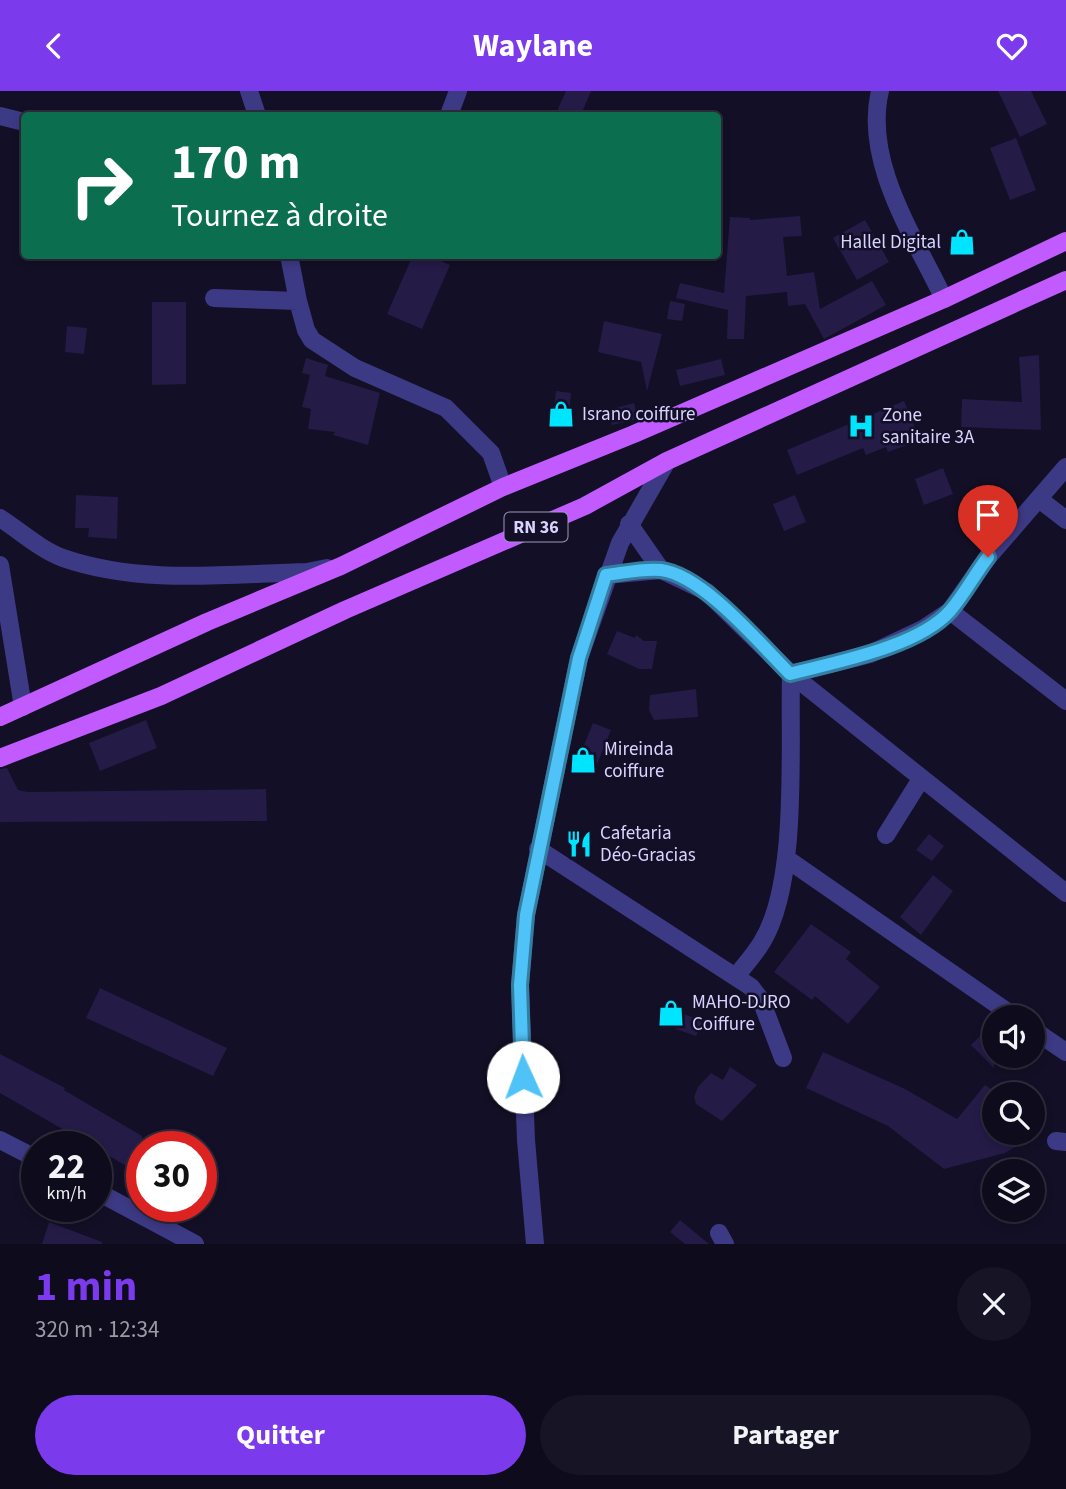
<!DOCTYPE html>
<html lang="fr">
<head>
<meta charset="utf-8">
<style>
	body { margin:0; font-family:"Source Sans 3",sans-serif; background:#171425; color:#f1f3f6; height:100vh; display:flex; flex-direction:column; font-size:26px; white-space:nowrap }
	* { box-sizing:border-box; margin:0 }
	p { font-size:23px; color:#9b9ba3 }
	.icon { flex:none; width:38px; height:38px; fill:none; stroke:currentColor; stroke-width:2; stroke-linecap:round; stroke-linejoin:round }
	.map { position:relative; height:1153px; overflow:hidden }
	.drawer { display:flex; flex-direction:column; background:#0e0b1c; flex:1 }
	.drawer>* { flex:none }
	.top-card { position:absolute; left:21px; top:21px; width:700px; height:147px; border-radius:7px; box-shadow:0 4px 10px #0003,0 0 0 2px #2e2b3b; background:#0b6e4f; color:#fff; overflow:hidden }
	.controls { position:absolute; left:982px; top:914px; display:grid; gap:14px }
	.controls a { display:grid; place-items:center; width:63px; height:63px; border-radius:50%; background:#0e0b1c; box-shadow:0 4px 10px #0003,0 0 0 2px #2e2b3b; font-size:35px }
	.speed { position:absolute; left:21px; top:1040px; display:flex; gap:14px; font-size:35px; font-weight:700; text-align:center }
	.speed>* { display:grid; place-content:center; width:91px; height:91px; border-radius:50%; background:#0e0b1c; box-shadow:0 4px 10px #0003,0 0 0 2px #2e2b3b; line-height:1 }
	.speed small { font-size:18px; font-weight:400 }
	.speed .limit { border:10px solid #d22; background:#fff; color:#111 }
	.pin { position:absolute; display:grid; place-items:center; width:60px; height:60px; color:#fff; margin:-72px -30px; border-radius:50% 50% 50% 0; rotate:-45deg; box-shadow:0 0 7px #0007 }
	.pin .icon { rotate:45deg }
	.me { position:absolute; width:77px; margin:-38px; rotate:358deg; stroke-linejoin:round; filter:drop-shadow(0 0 5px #0008) }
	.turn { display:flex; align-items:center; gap:24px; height:147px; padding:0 35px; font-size:32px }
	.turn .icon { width:91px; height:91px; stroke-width:2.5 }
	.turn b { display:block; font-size:49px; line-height:60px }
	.round { display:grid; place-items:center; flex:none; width:74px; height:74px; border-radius:37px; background:#171425 }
	.head { display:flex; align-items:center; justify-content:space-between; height:119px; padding:0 35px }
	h1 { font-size:42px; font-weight:700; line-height:52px; color:#7c3aed }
	.button { display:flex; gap:14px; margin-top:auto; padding:14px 35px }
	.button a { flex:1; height:80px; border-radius:42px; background:#7c3aed; color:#fff; font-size:28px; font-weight:700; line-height:80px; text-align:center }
	.button a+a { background:#171425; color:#f1f3f6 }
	header { display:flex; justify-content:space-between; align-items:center; height:91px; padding:0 35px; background:#7c3aed; color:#fff; font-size:32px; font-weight:700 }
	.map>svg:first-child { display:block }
	.building { fill:#241b47 }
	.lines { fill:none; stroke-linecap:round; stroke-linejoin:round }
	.minor { stroke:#3d3a85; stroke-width:18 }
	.primary { stroke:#c25bff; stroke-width:18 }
	.route-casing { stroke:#337fa1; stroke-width:18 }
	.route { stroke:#4fc3f7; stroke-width:12 }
	.labels { text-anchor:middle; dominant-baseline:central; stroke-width:5; stroke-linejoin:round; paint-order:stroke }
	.shield { fill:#130f26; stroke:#9e99be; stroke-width:2 }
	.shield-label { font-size:18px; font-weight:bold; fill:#d9d4ff }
	.poi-label { font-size:19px; fill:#d9d4ff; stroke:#130f26; text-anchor:start }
</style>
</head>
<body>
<header><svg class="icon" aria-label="back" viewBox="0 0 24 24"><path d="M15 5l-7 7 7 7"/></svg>Waylane<svg class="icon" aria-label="heart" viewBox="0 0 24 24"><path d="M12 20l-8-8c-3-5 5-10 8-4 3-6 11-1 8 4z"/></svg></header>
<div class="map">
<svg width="1066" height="1153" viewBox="0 0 1066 1153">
	<rect width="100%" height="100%" fill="#130f26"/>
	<path class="building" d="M566,0H591L581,24L557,20Z
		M998,0H1031L1047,33L1020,46Z
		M1016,47L1036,99L1010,109L990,57Z
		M800,125L802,145L783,146L787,185L814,181L820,218L872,190L886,214L824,248L805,213L788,215L787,201L746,205L744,248H727L728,219L676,207L680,192L724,202L730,126L750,127V129Z
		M865,129L889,171L857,189L833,147Z
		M413,164H427L450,174L422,238L387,223Z
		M670,210L685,213L682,230L667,228Z
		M152,211H186V293L152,294Z
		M604,230L662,243L647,300L641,271L598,261Z
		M67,235L87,237L84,263L65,261Z
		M1039,264L1041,339L961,336L962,308L1022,311L1019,266Z
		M306,267L328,274L325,285L380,302L368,354L333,344L335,341L308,338L311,318L302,316L310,284L302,282Z
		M721,268L725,284L680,295L676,279Z
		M556,300L571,302L569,325L553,323Z
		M904,310L915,337L906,341L910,353L888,361L886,356L866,364L863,357L797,384L787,359Z
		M634,312L638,328L612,334L608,319Z
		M943,377L953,403L924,414L915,388Z
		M76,404L118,406L117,448L88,446L89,437H75Z
		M795,404L806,431L784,440L773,413Z
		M617,540L635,547L636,544L644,550H657L652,578H639L607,563Z
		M696,598L698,626L654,629L649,619L650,604Z
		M146,629L157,657L100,680L89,652Z
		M593,632L611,639L593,683L575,676Z
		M7,677L18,699L27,701L266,698L267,730L0,731V678Z
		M929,743L944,755L932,770L916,759Z
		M933,784L953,800L921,844L900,826Z
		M811,833L851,861L846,868L880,896L848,933L815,905L812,909L774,881Z
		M100,897L227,957L213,985L86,927Z
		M667,917L703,930L696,945L661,933Z
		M994,931V977L971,954Z
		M823,961L905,998L957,1028L985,994L994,1000V1041H1041L1005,1062L944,1078L888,1035L806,997Z
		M0,963L65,997L64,999L142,1045V1084L0,1002Z
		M730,976L757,994L722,1030L696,1013L694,1006L698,996L711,982L723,989Z
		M680,1129L709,1153H685L670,1141Z
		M49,1131L102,1151V1153H42Z"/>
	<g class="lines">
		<path class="minor" d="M249,0L257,24
			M880,0C863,71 914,145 944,208
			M449,24L458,0
			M0,25L24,31
			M289,164L298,210L306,239L312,249L355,277L446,317L491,362L503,396
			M214,207L298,210
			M1039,408L1066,429
			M0,427C20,440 41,459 63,467C141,494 226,483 307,481L327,477
			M629,433L661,479
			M0,474L23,616
			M606,484L661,479L707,501L791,583L1066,802
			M950,520L1066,610
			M886,744L921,688
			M538,758L751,896L761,909L783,967
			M787,768L1015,926
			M736,885C745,874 755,863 762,851C799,791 789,655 791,583L870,563L923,538L950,520L988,466L1066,376
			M1032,938L1066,961
			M0,1049L37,1068
			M1056,1050L1066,1051
			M96,1100L195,1153
			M719,1142L725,1153
			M535,1153L526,1049L520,894L526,824L579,567L620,452L667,370"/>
		<path class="primary" d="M0,626L207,531L341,475L503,396L634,343L944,208L1066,150
			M0,667L161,605L345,519L585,415L667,370L1066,189"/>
	</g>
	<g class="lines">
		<g class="route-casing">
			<path id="route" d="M523,986L520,894L526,824L579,567L606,484C623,482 644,477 661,479C703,484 760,553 790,583C836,571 918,556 950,520C964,504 975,483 988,466"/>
		</g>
		<use href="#route" class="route"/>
	</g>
	<defs>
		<g id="shop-bare" transform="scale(2.1)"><path d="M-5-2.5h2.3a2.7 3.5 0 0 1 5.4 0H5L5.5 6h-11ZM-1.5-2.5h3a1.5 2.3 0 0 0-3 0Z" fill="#00e5ff" stroke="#130f26" stroke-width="2.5" paint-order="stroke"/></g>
		<g id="hospital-bare" transform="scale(2.1)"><path d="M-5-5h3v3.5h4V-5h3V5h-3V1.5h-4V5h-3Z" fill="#00e5ff" stroke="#130f26" stroke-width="2.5" paint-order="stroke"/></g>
		<g id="restaurant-bare" transform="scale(2.1)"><path d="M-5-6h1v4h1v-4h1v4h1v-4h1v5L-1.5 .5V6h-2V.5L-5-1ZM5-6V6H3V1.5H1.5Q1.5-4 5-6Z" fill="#00e5ff" stroke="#130f26" stroke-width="2.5" paint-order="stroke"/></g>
	</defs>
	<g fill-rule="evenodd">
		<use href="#shop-bare" x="962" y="151"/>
		<use href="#shop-bare" x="561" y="323"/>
		<use href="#hospital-bare" x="861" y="335"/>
		<use href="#shop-bare" x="583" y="669"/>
		<use href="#restaurant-bare" x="579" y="753"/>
		<use href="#shop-bare" x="671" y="922"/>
	</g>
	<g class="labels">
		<rect class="shield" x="504.5" y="421.5" width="63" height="29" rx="5"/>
		<g class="shield-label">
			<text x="536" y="436">RN 36</text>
		</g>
		<g class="poi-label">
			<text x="941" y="151" text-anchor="end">Hallel Digital</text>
			<text x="582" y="323">Israno coiffure</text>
			<text x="882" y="324">Zone<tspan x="882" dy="22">sanitaire 3A</tspan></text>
			<text x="604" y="658">Mireinda<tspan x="604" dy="22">coiffure</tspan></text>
			<text x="600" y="742">Cafetaria<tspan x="600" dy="22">Déo-Gracias</tspan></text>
			<text x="692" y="911">MAHO-DJRO<tspan x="692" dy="22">Coiffure</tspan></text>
		</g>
	</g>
</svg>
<div class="controls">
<a><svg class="icon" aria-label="sound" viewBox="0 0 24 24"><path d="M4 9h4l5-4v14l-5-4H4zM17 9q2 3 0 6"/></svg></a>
<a><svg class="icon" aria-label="search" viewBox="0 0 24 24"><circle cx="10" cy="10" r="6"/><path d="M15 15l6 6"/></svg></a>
<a><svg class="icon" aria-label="layers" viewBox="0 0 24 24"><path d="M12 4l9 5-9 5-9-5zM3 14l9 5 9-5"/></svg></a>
</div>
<div class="speed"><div>22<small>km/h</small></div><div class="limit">30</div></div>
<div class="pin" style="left:988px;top:466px;background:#d93025"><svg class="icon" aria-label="arrive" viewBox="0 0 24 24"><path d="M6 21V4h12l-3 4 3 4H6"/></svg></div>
<svg class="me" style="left:523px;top:986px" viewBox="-20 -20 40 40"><circle r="19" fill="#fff"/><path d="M0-13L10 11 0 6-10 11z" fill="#4fc3f7"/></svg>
<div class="top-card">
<div class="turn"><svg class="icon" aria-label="right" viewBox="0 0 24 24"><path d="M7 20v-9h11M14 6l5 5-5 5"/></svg><div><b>170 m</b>Tournez à droite</div></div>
</div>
</div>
<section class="drawer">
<div class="head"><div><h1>1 min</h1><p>320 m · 12:34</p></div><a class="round"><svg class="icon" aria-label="close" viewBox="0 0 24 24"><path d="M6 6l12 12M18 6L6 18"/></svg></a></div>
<div class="button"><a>Quitter</a><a>Partager</a></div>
</section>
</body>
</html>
